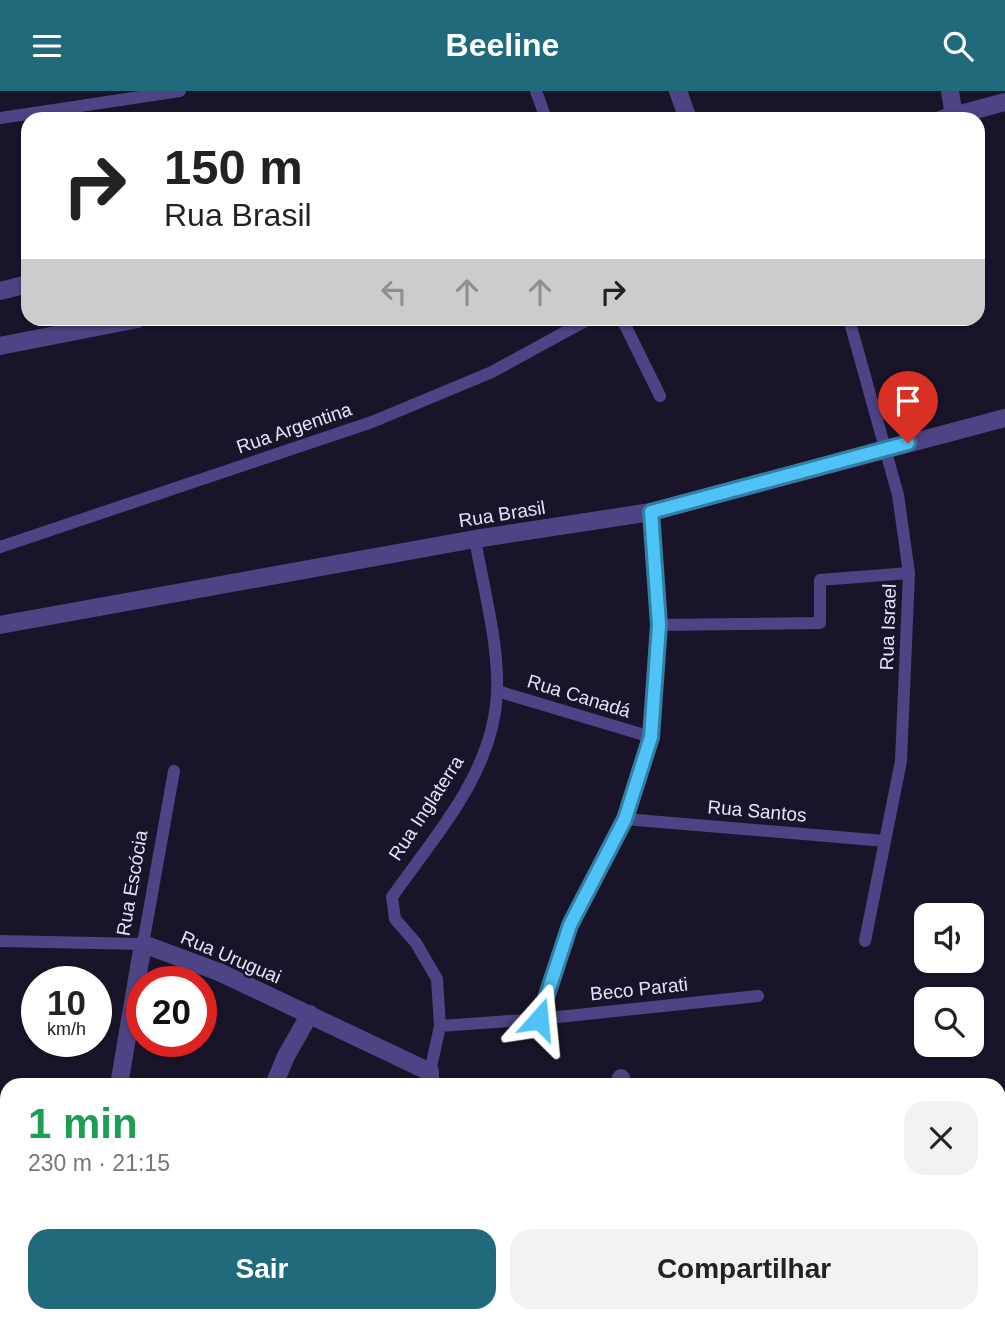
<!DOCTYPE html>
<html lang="pt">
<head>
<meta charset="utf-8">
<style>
	body { margin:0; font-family:Arial,sans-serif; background:#f2f2f2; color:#222; height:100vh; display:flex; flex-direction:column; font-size:26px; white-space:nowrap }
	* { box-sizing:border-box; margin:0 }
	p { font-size:23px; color:#767676 }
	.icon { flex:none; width:38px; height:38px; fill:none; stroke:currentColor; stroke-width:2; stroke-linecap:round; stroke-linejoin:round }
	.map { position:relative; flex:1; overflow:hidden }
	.side { position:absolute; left:0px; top:987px; width:1006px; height:245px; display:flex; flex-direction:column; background:#fff; border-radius:21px 21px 0 0; box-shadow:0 2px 5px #0004 }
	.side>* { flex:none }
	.guide { position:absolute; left:21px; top:21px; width:964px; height:214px; border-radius:21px; box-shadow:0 2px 5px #0004; background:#fff; color:#222; overflow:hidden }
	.controls { position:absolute; left:914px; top:812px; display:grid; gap:14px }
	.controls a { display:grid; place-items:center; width:70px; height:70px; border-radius:14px; background:#fff; box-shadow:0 2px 5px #0004; font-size:35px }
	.speed { position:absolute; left:21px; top:875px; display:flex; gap:14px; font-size:35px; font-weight:700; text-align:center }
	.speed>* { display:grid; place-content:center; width:91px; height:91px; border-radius:50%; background:#fff; box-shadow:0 2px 5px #0004; line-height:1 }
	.speed small { font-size:18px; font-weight:400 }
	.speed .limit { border:10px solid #d22; background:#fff; color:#111 }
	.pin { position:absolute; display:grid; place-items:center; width:60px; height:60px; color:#fff; margin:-72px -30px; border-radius:50% 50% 50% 0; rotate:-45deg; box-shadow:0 0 7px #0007 }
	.pin .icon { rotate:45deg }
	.me { position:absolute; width:77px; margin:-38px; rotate:18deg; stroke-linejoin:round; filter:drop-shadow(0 0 5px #0008) }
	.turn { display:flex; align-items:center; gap:24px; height:147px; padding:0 28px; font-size:32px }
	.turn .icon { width:91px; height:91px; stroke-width:2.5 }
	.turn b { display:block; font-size:49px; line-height:60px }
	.lanes { display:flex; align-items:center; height:66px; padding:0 28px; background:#0003; justify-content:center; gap:35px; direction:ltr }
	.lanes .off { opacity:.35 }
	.round { display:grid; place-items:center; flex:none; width:74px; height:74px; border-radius:21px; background:#f2f2f2 }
	.head { display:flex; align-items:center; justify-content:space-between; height:119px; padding:0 28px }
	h1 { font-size:42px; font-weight:800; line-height:52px; color:#1e9e55 }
	.action { display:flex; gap:14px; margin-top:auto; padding:14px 28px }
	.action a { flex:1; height:80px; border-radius:21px; background:#206a7c; color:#fff; font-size:28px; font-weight:800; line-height:80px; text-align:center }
	.action a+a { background:#f2f2f2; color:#222 }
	header { display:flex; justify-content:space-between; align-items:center; height:91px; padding:0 28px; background:#206a7c; color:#fff; font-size:32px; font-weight:800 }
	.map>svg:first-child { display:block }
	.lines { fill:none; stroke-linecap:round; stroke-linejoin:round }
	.service { stroke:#4c4484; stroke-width:12 }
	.minor { stroke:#4c4484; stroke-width:18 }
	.route-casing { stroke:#337fa1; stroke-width:18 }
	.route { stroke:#4fc3f7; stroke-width:12 }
	.labels { text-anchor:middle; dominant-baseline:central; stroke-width:5; stroke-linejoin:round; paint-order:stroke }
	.street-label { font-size:19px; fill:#e6e0fc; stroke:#1a142a }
</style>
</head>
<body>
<header><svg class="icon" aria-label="menu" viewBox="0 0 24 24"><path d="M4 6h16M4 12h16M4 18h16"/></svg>Beeline<svg class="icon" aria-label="search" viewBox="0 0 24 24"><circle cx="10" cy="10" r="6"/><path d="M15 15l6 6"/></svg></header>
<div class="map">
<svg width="1005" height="1232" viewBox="0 0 1005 1232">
	<rect width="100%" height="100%" fill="#1a142a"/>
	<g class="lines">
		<path class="service" d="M536,0L546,28
			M0,27L180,0
			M622,228L660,305
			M849,228L898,404L909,482L901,670L865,850
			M0,456L372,331L492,281L589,228
			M659,534L820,532V489L909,482
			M497,600L651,646
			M625,728L885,750
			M0,850L143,853L174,680
			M539,928L570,834L625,728L651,646L659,534L651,421
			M440,935L539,928L758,905
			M430,981L440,935L437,888L416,852L395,828L392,806C436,743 494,681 497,601C499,553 483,495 475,448"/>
		<path class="minor" d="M678,0L688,28
			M950,0L954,25
			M942,28L1005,11
			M0,200L28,193
			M0,255L138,228
			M0,534L475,448L651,421L1005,327
			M621,987V994
			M119,994L143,853L219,881L430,981V994
			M274,994L286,965L310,923
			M999,1065L1005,1049
			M625,1225L626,1232
			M980,1225L984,1232
			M51,1232L52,1225
			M190,1232L192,1225
			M429,1232V1225"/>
	</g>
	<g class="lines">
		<g class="route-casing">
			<path id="route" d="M539,928L570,834L625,728L651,646L659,534L651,421L908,352"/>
		</g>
		<use href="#route" class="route"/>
	</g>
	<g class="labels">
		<g class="street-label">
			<text transform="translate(294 337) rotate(-19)">Rua Argentina</text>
			<text transform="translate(502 423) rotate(-9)">Rua Brasil</text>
			<text transform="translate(888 536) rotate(-88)">Rua Israel</text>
			<text transform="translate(579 605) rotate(17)">Rua Canadá</text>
			<text transform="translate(426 717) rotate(-57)">Rua Inglaterra</text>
			<text transform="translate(757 720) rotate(5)">Rua Santos</text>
			<text transform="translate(132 792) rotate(-80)">Rua Escócia</text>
			<text transform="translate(231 866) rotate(23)">Rua Uruguai</text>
			<text transform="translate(639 898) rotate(-6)">Beco Parati</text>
		</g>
	</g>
</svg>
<div class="controls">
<a><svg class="icon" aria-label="sound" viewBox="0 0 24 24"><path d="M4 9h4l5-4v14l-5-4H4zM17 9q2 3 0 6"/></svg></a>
<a><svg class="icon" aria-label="search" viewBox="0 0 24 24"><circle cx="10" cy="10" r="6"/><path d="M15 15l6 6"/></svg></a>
</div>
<div class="speed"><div>10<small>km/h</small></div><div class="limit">20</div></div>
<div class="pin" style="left:908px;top:352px;background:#d93025"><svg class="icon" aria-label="arrive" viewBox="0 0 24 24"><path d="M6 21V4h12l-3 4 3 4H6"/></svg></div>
<svg class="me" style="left:539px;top:928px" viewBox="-20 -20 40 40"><path d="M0-17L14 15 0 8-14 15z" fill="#4fc3f7" stroke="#fff" stroke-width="4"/></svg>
<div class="guide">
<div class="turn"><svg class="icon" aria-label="right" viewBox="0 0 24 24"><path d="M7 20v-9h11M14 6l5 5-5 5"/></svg><div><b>150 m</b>Rua Brasil</div></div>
<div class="lanes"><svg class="icon off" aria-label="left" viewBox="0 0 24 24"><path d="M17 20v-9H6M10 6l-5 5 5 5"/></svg><svg class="icon off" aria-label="ahead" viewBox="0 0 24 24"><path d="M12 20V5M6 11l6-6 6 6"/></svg><svg class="icon off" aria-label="ahead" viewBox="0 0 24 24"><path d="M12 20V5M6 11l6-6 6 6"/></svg><svg class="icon" aria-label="right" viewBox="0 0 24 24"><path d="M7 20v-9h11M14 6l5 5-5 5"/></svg></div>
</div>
<section class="side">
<div class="head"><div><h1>1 min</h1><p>230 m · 21:15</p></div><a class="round"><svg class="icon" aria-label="close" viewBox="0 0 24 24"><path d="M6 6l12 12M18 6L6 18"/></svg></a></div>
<div class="action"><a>Sair</a><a>Compartilhar</a></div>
</section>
</div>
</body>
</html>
